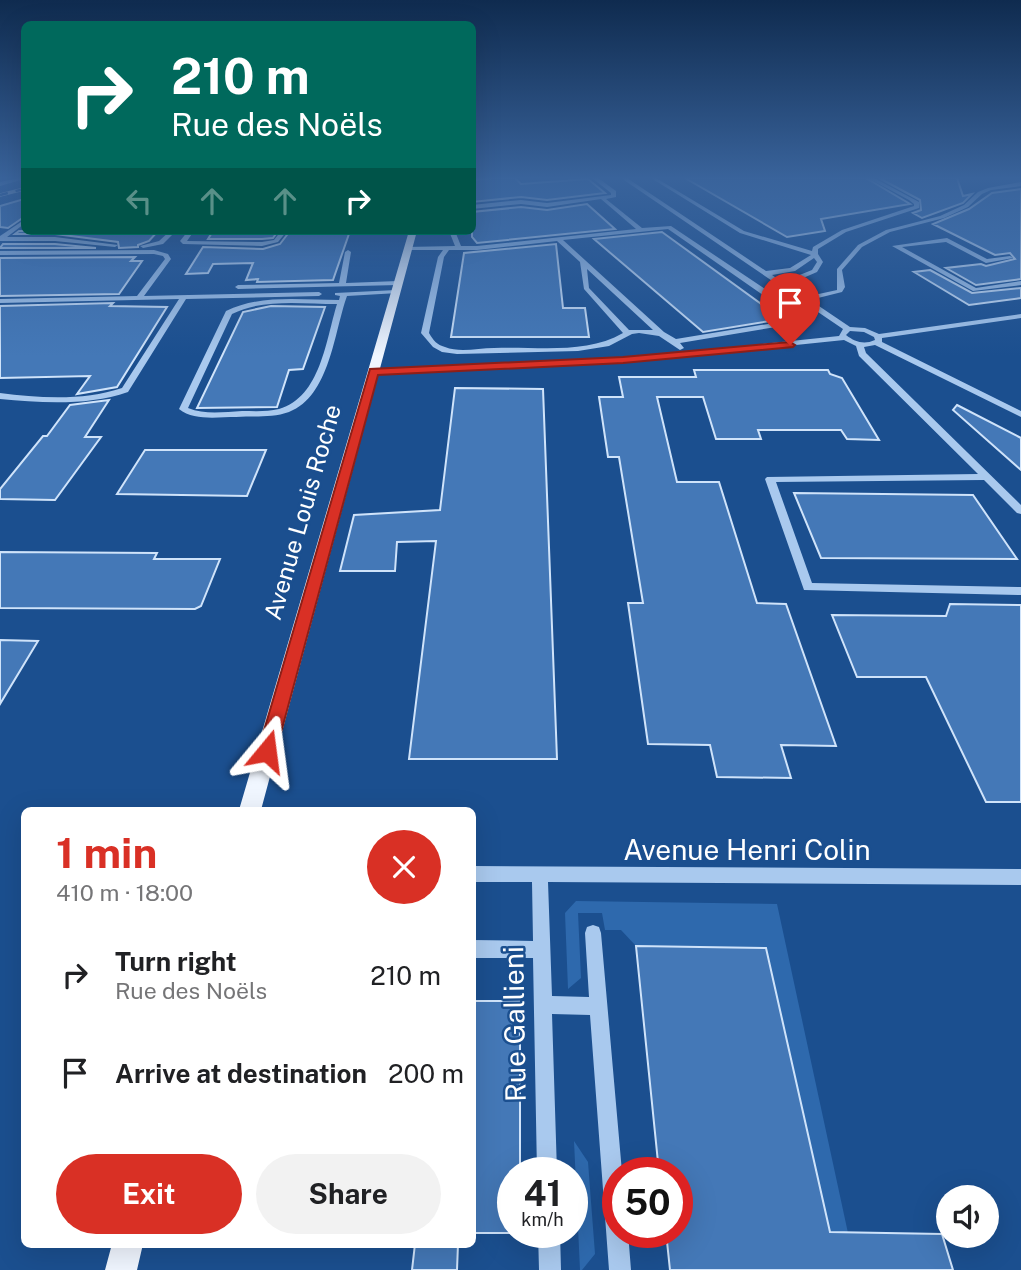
<!DOCTYPE html>
<html lang="en">
<head>
<meta charset="utf-8">
<style>
	body { margin:0; font-family:"Public Sans",sans-serif; background:#f2f2f2; color:#202124; height:100vh; display:flex; flex-direction:column; font-size:26px; white-space:nowrap }
	* { box-sizing:border-box; margin:0 }
	p { font-size:23px; color:#757577 }
	.icon { flex:none; width:38px; height:38px; fill:none; stroke:currentColor; stroke-width:2; stroke-linecap:round; stroke-linejoin:round }
	.map { position:relative; flex:1; overflow:hidden }
	.panel { position:absolute; left:21px; top:807px; width:455px; height:441px; display:flex; flex-direction:column; background:#fff; border-radius:10px; box-shadow:0 7px 28px #0002 }
	.panel>* { flex:none }
	.guide { position:absolute; left:21px; top:21px; width:455px; height:214px; border-radius:10px; box-shadow:0 7px 28px #0002; background:#00695c; color:#fff; overflow:hidden }
	.buttons { position:absolute; left:936px; top:1185px; display:grid; gap:14px }
	.buttons a { display:grid; place-items:center; width:63px; height:63px; border-radius:50%; background:#fff; box-shadow:0 7px 28px #0002; font-size:35px }
	.speed { position:absolute; left:497px; top:1157px; display:flex; gap:14px; font-size:35px; font-weight:700; text-align:center }
	.speed>* { display:grid; place-content:center; width:91px; height:91px; border-radius:50%; background:#fff; box-shadow:0 7px 28px #0002; line-height:1 }
	.speed small { font-size:18px; font-weight:400 }
	.speed .limit { border:10px solid #d22; background:#fff; color:#111 }
	.pin { position:absolute; display:grid; place-items:center; width:60px; height:60px; color:#fff; margin:-72px -30px; border-radius:50% 50% 50% 0; rotate:-45deg; box-shadow:0 0 7px #0007 }
	.pin .icon { rotate:45deg }
	.me { position:absolute; width:77px; margin:-38px; rotate:16deg; stroke-linejoin:round; filter:drop-shadow(0 0 5px #0008) }
	.turn { display:flex; align-items:center; gap:24px; height:147px; padding:0 35px; font-size:32px }
	.turn .icon { width:91px; height:91px; stroke-width:2.5 }
	.turn b { display:block; font-size:49px; line-height:60px }
	.lanes { display:flex; align-items:center; height:66px; padding:0 35px; background:#0003; justify-content:center; gap:35px; direction:ltr }
	.lanes .off { opacity:.35 }
	.round { display:grid; place-items:center; flex:none; width:74px; height:74px; border-radius:37px; background:#f2f2f2 }
	.summary { display:flex; align-items:center; justify-content:space-between; height:119px; padding:0 35px }
	h1 { font-size:42px; font-weight:700; line-height:52px; color:#d93025 }
	.primary-button { display:flex; gap:14px; margin-top:auto; padding:14px 35px }
	.primary-button a { flex:1; height:80px; border-radius:42px; background:#d93025; color:#fff; font-size:28px; font-weight:700; line-height:80px; text-align:center }
	.primary-button a+a { background:#f2f2f2; color:#202124 }
	ul { padding:0; list-style:none }
	li { display:flex; align-items:center; gap:21px; height:98px; padding:0 35px }
	li div { flex:1 }
	li b { display:block; font-size:26px }
	li em { font-style:normal }
	.map>svg:first-child { display:block }
	.green { fill:#2e69ad }
	.building { fill:#4478b7; stroke:#cfe3fa; stroke-width:2 }
	.lines { fill:none; stroke-linecap:round; stroke-linejoin:round }
	.minor { fill:#a9c9ee; fill-rule:evenodd }
	.major { fill:#f0f6ff; fill-rule:evenodd }
	.rail-casing { stroke:#fff; stroke-width:3.5 }
	.rail { stroke:#1b4f8f; stroke-width:2.5; stroke-dasharray:8; stroke-linecap:butt }
	.route { fill:#d93025; stroke:#8d1f18; stroke-width:2 }
	.labels { text-anchor:middle; dominant-baseline:central; stroke-width:5; stroke-linejoin:round; paint-order:stroke }
	.street-label { font-size:24px; fill:#fff; stroke:#1b4f8f }
	.near-street-label { font-size:28px; fill:#fff; stroke:#1b4f8f }
</style>
</head>
<body>
<div class="map">
<svg width="1021" height="1270" viewBox="0 0 1021 1270">
	<rect width="100%" height="100%" fill="#1b4f8f"/>
	<path class="green" d="M576,901L777,904L848,1233L824,1232L825,1211L766,948L636,946L621,930H605L602,913H578L581,978L568,989L565,913Z
		M574,1141L588,1162L595,1254L582,1270H580Z"/>
	<path class="building" d="M494,178H515L521,184L588,179L605,193L547,200L521,197L472,202V180Z
		M685,178H866L910,204L821,219L825,231L787,237Z
		M879,178H957L963,196L972,194L963,203L922,218L913,213L921,210L920,200Z
		M1021,189V279L976,285L946,268L981,264L986,266L1015,259L1010,253L995,255L933,224L969,209L992,193Z
		M24,199V217L8,228L0,227V206Z
		M587,204L615,229L477,243L472,237V212L521,207L547,210Z
		M19,231H158L149,241L138,245V247L119,248L118,242L55,234H15Z
		M213,231H278L273,238L262,239H208Z
		M290,231H350L333,280L257,282L258,279L246,280L253,263L213,264L208,273L186,274L203,247L263,249L280,244Z
		M662,232L782,319L703,332L594,239Z
		M3,244H55L96,248H0Z
		M556,244L563,308H585L589,337H451L464,253Z
		M135,257L131,261H142L119,294L0,296V258Z
		M930,270L972,293L1021,288V298L969,305L914,272Z
		M113,303L110,306L167,307L117,387L77,394L90,376L0,378V306Z
		M271,306L325,307L303,369L289,370L277,407L197,408L243,312Z
		M694,370H828L830,374L842,378L879,440L847,439L841,430H758L761,439H716L703,397H657L677,482H719L757,603L786,604L836,746L781,745L791,778L717,777L710,745L648,744L628,603H643L619,457H608L599,397H623L619,377H696Z
		M455,388L543,389L557,759H409L436,541L397,542L395,571H340L354,515L440,510Z
		M109,400L85,437H101L55,500L0,499V489L43,436H47L70,405Z
		M957,405L1021,438V470L953,410Z
		M145,450H266L247,496L117,494Z
		M794,493L973,495L1017,559L821,558Z
		M0,552L157,553L154,559H220L201,606L195,609L0,608Z
		M950,604L1021,605V802H986L926,677H857L832,615L946,616Z
		M0,640L38,641L0,704Z
		M636,946L766,948L830,1232L942,1234L953,1270H670L666,1232H677V1172H659Z
		M472,1001H520V1172H513V1233H472Z
		M415,1244H458L457,1270H412Z"/>
	<g class="lines">
		<path class="minor" d="M18,178L24,179L0,186V182Z
			M592,178H598L616,191V197L606,199L642,228L671,226L792,307L799,317L788,325L680,343L684,348L680,350L659,336L639,333L632,334L609,346L578,351L457,354L442,352L433,347L421,333L438,257L443,250H408L406,247L455,246L449,231H455L461,246H477L636,229L601,199L547,207L521,204L472,209V205L521,200L547,203L611,195V193ZM668,229L786,311L791,317L786,321L676,339L664,332L563,240ZM557,241L580,262L584,289L623,333C585,355 536,346 494,348C478,348 460,353 445,347C437,345 433,340 429,333L444,257L449,250H477ZM587,269L653,330H629L589,288Z
			M621,178H627L766,271L790,268L811,255L740,233L651,178H656L744,231L812,251L813,247L842,230L914,206V204L909,200L868,178H874L919,202V208L846,232L818,249V254L823,262L817,272L787,285L805,297L837,290V269L858,245L886,230L940,216L964,205L978,192L988,188L1021,182V186L991,190L982,194L968,207L944,218L890,232L862,247L842,270L845,287L842,292L810,300L850,327L865,328L879,334L1021,314V318L882,338V342L1021,411V417L875,345L864,347L866,353L1021,505V514L1017,513L984,480L776,482L812,583L1021,587V595L804,590L765,479L767,477L978,474L859,356L856,346L844,340L639,361L371,374L370,372L374,370L639,357L839,336L843,329ZM814,258L817,262L812,270L782,282L772,275L795,271ZM850,331L864,332L874,337L875,340C864,345 855,342 846,335Z
			M24,220V224L7,237H55L118,245L115,247L55,241H0V236Z
			M170,231H176L163,244L143,248L140,246L159,241Z
			M188,231H194L187,241L262,242L274,240L281,231H287L278,242L262,246L183,244L180,241Z
			M947,238L987,259L1010,256L1013,258L986,263L946,242L902,247L976,288L1021,281V285L973,291L892,246Z
			M154,250L168,254L171,259L144,296L319,292L322,294L319,296L186,299L128,392C88,406 42,403 0,399V393C39,398 84,401 122,388L179,299L0,303V299L137,296L165,259L163,256L154,254L0,255V251Z
			M348,250L351,252L346,283L398,281L401,283L398,285L238,289L235,287L238,285L339,283L345,252Z
			M396,290L398,291V293L347,296C334,332 330,396 289,412C272,418 254,416 236,417C217,417 194,421 179,409L226,311C261,294 302,300 339,300L340,296L335,295V293ZM337,304C326,339 321,397 279,409C267,412 254,411 242,411C224,412 205,415 188,408L232,314C264,298 303,304 337,304Z
			M472,866L1021,869V885L548,882L552,996L589,997L585,933L587,927L593,925L599,927L601,933L622,1172H618V1232H628L631,1270H609L590,1015L552,1014L557,1172H537L533,958H472V940L533,941L532,882H472Z
			M538,1232H560L561,1270H539Z"/>
		<path class="major" d="M409,231H417L261,810H239Z
			M112,1244H143L137,1270H105Z"/>
		<g class="rail-casing">
			<path id="rail" d="M0,195L24,189"/>
		</g>
		<use href="#rail" class="rail"/>
	</g>
	<linearGradient id="sky" x2="0" y2="1"><stop stop-color="#0f2b4f"/><stop offset="0.5" stop-color="#39639b"/><stop offset="1" stop-color="#39639b" stop-opacity="0"/></linearGradient>
	<rect width="1021" height="356" fill="url(#sky)"/>
	<path class="route" d="M790,342L795,345L793,347L623,363L378,375L276,751L274,757L267,759L261,757L258,751L370,369L623,357Z"/>
	<g class="labels">
		<g class="street-label">
			<text transform="translate(302 512) rotate(-74)">Avenue Louis Roche</text>
		</g>
		<g class="near-street-label">
			<text x="747" y="849">Avenue Henri Colin</text>
			<text transform="translate(514 1024) rotate(-91)">Rue Gallieni</text>
		</g>
	</g>
</svg>
<div class="buttons">
<a><svg class="icon" aria-label="sound" viewBox="0 0 24 24"><path d="M4 9h4l5-4v14l-5-4H4zM17 9q2 3 0 6"/></svg></a>
</div>
<div class="speed"><div>41<small>km/h</small></div><div class="limit">50</div></div>
<div class="pin" style="left:790px;top:345px;background:#d93025"><svg class="icon" aria-label="arrive" viewBox="0 0 24 24"><path d="M6 21V4h12l-3 4 3 4H6"/></svg></div>
<svg class="me" style="left:267px;top:751px" viewBox="-20 -20 40 40"><path d="M0-17L14 15 0 8-14 15z" fill="#d93025" stroke="#fff" stroke-width="4"/></svg>
<div class="guide">
<div class="turn"><svg class="icon" aria-label="right" viewBox="0 0 24 24"><path d="M7 20v-9h11M14 6l5 5-5 5"/></svg><div><b>210 m</b>Rue des Noëls</div></div>
<div class="lanes"><svg class="icon off" aria-label="left" viewBox="0 0 24 24"><path d="M17 20v-9H6M10 6l-5 5 5 5"/></svg><svg class="icon off" aria-label="ahead" viewBox="0 0 24 24"><path d="M12 20V5M6 11l6-6 6 6"/></svg><svg class="icon off" aria-label="ahead" viewBox="0 0 24 24"><path d="M12 20V5M6 11l6-6 6 6"/></svg><svg class="icon" aria-label="right" viewBox="0 0 24 24"><path d="M7 20v-9h11M14 6l5 5-5 5"/></svg></div>
</div>
<section class="panel">
<div class="summary"><div><h1>1 min</h1><p>410 m · 18:00</p></div><a class="round" style="background:#d93025;color:#fff"><svg class="icon" aria-label="close" viewBox="0 0 24 24"><path d="M6 6l12 12M18 6L6 18"/></svg></a></div>
<ul>
<li><svg class="icon" aria-label="right" viewBox="0 0 24 24"><path d="M7 20v-9h11M14 6l5 5-5 5"/></svg><div><b>Turn right</b><p>Rue des Noëls</p></div><em>210 m</em></li>
<li><svg class="icon" aria-label="arrive" viewBox="0 0 24 24"><path d="M6 21V4h12l-3 4 3 4H6"/></svg><div><b>Arrive at destination</b></div><em>200 m</em></li>
</ul>
<div class="primary-button"><a>Exit</a><a>Share</a></div>
</section>
</div>
</body>
</html>
